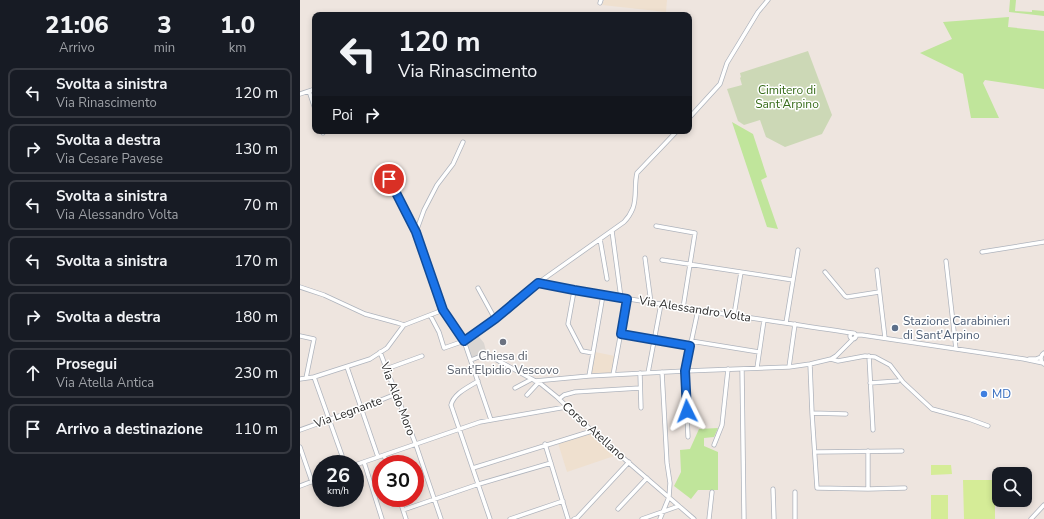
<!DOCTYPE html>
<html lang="it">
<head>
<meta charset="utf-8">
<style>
	body { margin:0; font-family:"Nunito Sans",sans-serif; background:#242831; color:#f1f3f6; height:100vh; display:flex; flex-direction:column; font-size:15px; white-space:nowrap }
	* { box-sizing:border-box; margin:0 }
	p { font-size:13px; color:#9ea1a6 }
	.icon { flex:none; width:22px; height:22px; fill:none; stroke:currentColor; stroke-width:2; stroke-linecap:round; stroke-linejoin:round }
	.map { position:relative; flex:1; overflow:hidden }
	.side { display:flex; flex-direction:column; background:#171b24; width:300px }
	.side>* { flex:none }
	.hud { position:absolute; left:12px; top:12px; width:380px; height:122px; border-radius:8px; box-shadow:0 2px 6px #0003; background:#171b24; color:#f1f3f6; overflow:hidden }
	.controls { position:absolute; left:692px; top:467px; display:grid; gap:8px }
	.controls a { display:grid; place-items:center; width:40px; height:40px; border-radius:8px; background:#171b24; box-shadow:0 2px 6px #0003; font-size:20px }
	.speed { position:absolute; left:12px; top:455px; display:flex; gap:8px; font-size:20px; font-weight:700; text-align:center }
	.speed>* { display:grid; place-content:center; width:52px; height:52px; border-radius:50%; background:#171b24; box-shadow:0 2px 6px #0003; line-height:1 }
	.speed small { font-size:10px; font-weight:400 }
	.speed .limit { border:6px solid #d22; background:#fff; color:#111 }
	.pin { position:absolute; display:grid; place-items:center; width:34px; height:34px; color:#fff; margin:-17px; border:2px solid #fff; border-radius:50%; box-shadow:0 1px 4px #0007 }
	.me { position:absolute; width:44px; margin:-22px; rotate:357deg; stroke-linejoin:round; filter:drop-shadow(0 0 3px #0008) }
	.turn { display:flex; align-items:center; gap:14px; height:84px; padding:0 20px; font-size:18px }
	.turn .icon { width:52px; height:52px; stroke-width:2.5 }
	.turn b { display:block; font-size:28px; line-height:34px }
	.then { display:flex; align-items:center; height:38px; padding:0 20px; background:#0003; gap:8px; font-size:15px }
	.eta { display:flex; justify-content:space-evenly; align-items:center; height:68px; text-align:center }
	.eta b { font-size:24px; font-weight:800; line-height:28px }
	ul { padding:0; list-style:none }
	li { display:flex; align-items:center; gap:12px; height:50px; margin:0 8px 6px; padding:0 12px; border:2px solid #363941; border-radius:8px }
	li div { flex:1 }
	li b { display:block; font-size:15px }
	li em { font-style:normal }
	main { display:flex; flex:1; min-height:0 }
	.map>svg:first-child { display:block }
	.education { fill:#efe0cf }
	.green { fill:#c0e59b }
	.cemetery { fill:#ccd8b6 }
	.pitch { fill:#d5ec97 }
	.plaza { fill:#dad6d2 }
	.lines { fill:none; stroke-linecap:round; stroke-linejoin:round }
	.minor-casing { stroke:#afb4bd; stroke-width:5 }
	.minor { stroke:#fff; stroke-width:3.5 }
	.route-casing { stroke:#114b97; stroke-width:10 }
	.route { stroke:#1a73e8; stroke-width:7 }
	.service-dot { fill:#5c6f8a; stroke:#fff; stroke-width:1.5 }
	.worship-dot { fill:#6b7280; stroke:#fff; stroke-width:1.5 }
	.shop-dot { fill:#3f7fe0; stroke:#fff; stroke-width:1.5 }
	.labels { text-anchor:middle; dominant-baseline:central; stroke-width:3; stroke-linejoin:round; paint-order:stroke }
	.park-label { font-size:12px; fill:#386c1a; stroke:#fff }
	.street-label { font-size:12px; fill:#2d2d2d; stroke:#fff }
	.service-label { font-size:12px; fill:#4e5e75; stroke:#fff; text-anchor:start }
	.worship-label { font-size:12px; fill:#5b616d; stroke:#fff }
	.shop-label { font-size:12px; fill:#366cbe; stroke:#fff; text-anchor:start }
</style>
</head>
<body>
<main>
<section class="side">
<div class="eta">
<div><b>21:06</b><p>Arrivo</p></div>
<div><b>3</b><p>min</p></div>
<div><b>1.0</b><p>km</p></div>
</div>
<ul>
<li><svg class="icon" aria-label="left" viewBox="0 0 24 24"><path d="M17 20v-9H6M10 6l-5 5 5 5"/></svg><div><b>Svolta a sinistra</b><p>Via Rinascimento</p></div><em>120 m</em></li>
<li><svg class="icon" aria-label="right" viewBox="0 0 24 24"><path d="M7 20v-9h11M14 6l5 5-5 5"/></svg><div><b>Svolta a destra</b><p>Via Cesare Pavese</p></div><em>130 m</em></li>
<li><svg class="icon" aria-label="left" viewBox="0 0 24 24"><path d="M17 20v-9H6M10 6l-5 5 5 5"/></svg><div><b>Svolta a sinistra</b><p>Via Alessandro Volta</p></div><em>70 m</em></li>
<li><svg class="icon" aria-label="left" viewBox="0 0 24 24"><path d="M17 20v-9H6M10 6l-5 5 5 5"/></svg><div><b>Svolta a sinistra</b></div><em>170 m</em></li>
<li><svg class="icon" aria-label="right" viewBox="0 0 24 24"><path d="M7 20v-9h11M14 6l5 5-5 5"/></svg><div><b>Svolta a destra</b></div><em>180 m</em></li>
<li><svg class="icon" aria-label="ahead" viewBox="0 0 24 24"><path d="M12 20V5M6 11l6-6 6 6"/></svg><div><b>Prosegui</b><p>Via Atella Antica</p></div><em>230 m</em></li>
<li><svg class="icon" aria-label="arrive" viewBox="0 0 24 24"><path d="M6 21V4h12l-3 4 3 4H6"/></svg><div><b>Arrivo a destinazione</b></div><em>110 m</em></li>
</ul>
</section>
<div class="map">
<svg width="744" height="519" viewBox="0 0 744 519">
	<rect width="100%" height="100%" fill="#eee5df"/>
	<path class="education" d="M304,0H367L366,12L302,5Z
		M295,352L315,356L312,373L292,374L291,373Z
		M291,433L317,455L267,472L258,443Z"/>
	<path class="green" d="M710,0H716L715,11L732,12V10L744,11V16L709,12Z
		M709,17L708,27L744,31V89L685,80L683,83L699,118H671L663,74L620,53L652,39L643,22Z
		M432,122L453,134L467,177L461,180L478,229L467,227Z
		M418,428L414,437L404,438V446L418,452V490H398L391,499L374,486L381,472L380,450L390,449L399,429Z"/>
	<path class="cemetery" d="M508,51L532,115L522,134L485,147L466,137L460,120L444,125L438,121L427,89L442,85L440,78L441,77L440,73Z"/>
	<path class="pitch" d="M631,465H651L652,474L631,475Z
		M663,480H695V519H664Z
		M631,495H648V519H631Z"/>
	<path class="plaza" d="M175,332L184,343L187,355L171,361L163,343Z"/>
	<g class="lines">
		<g class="minor-casing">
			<path id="minor" d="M300,3L301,0
				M9,91L15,109
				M0,94L15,89
				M389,118L420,84L427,63L458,12L468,0
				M23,131V133
				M89,179L116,232L143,310L164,341L191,420
				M356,226L395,233L383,308
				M312,231L321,298
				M116,232L124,210L137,185L153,164L163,142
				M300,239L307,279
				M682,252L744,242
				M345,258L351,303
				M362,260L493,280
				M646,261L656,349
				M577,270L585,338
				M525,272L545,296L547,297L579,292
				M238,283C342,303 447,317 552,333
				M0,287L24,295L65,314L98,323L104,325
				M178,288L195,319
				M274,291L268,324L282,351L293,353
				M130,315L139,332L144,348L164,341L176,333L195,319L238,283L324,222C328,218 331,213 333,208C337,197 334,185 337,173L377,131
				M434,315L441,272
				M486,323L498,250
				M550 336a3 3 0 1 1 6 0a3 3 0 1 1-6 0Z
				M321,334L390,346
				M556,335H562L724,359L743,363
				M0,336L14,339L6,378
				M391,341L459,352
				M80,352L116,445L141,519
				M569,356L573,430
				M531,359L538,361L565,356L575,357L590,365L603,382L632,409L669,419L688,426
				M729,359H736L741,357
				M171,360L186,354L241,384L257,397L292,431L394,519
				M510,364L512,413L517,488L568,489L605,488
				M744,364C740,361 740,356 744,353
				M47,367L78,457
				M489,367L495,324
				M457,368L464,320
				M86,369L122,356
				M442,369L444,519
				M340,373L341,408
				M348,373L361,304
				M313,375L327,299
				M289,376L303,295
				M14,377L45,464
				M0,379L14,377L70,359L87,348L104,325L143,310
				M178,381C169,387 154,393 151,405L190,519
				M235,381L289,376L385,371L489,367L510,364L531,359L536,356L554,338
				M570,383L598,381
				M215,388L232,379
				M227,395L238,383
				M259,399L264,395L275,392L340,388
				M512,413L546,414
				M0,430L61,408L96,394
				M388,437L385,371L398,310
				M245,444L268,519
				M414,445L422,425L428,369
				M0,447L12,482
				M568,451V489
				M515,452L602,451
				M84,455L87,464
				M64,462L82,519
				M55,465L180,422L266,407
				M173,468L292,431
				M0,486L21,478
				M473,489L474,519
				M495,492V519
				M99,498L106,519
				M318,509L347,478
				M103,510L179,484L251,463
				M210,519L263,501
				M274,519L277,518L329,462
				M342,519L379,506
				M360,519L369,497L370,483L367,463L362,372
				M409,519L412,492
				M731,519L744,505"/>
		</g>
		<use href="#minor" class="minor"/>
	</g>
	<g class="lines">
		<g class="route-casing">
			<path id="route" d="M89,179L116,232L143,310L164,341L195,319L238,283L274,290L327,299L321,334L390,346L385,371L387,411"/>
		</g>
		<use href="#route" class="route"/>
	</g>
	<circle class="service-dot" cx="595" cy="328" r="4"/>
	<circle class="worship-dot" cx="203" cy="342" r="4"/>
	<circle class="shop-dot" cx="684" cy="394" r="4"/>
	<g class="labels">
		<g class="park-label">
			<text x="487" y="90">Cimitero di<tspan x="487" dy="14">Sant'Arpino</tspan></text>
		</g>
		<g class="street-label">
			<text transform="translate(395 309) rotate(9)">Via Alessandro Volta</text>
			<text transform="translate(98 399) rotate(69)">Via Aldo Moro</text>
			<text transform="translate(48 412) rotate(-20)">Via Legnante</text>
			<text transform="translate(294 431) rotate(42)">Corso Atellano</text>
		</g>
		<g class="service-label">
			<text x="603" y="321">Stazione Carabinieri<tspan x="603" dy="14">di Sant'Arpino</tspan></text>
		</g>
		<g class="worship-label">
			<text x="203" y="356">Chiesa di<tspan x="203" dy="14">Sant'Elpidio Vescovo</tspan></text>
		</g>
		<g class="shop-label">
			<text x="692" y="394">MD</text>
		</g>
	</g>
</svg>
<div class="controls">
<a><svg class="icon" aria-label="search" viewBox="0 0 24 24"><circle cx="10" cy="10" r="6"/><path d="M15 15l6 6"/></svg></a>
</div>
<div class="speed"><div>26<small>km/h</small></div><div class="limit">30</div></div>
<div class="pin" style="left:89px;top:179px;background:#d93025"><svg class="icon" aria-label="arrive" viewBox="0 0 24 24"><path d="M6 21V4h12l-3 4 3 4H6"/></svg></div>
<svg class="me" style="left:387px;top:411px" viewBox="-20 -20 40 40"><path d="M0-17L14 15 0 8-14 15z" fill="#1a73e8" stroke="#fff" stroke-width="4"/></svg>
<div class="hud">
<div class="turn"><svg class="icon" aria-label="left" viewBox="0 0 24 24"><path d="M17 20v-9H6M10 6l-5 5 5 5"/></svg><div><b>120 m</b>Via Rinascimento</div></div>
<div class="then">Poi<svg class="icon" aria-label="right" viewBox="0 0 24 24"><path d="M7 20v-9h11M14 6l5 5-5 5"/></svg></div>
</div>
</div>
</main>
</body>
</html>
